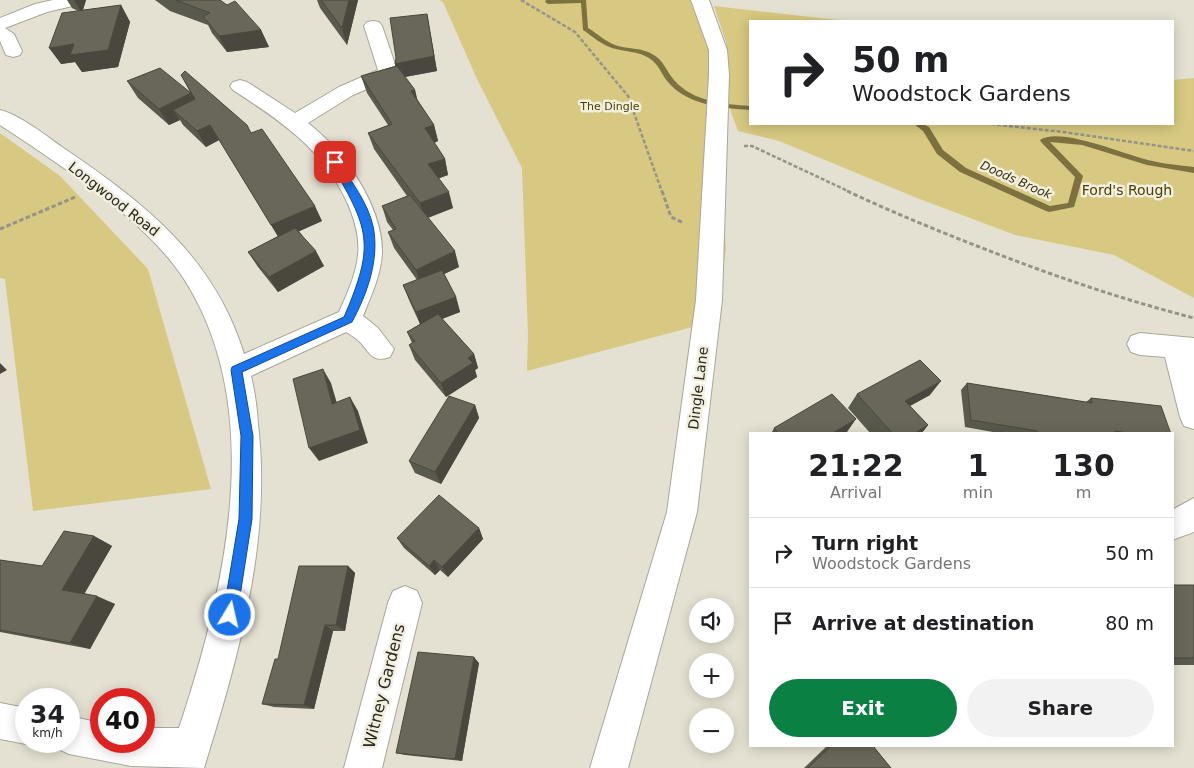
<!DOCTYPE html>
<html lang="en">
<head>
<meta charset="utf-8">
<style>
	body { margin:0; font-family:"DejaVu Sans",sans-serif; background:#f2f2f2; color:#202124; height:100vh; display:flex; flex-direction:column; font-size:19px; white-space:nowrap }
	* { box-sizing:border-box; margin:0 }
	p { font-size:16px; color:#757577 }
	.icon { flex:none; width:28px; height:28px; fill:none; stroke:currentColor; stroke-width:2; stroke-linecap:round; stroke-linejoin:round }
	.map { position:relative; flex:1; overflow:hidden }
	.drawer { position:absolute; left:749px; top:432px; width:425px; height:315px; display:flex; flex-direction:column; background:#fff; border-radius:0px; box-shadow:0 2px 12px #0003 }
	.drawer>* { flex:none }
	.banner { position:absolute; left:749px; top:20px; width:425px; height:105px; border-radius:0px; box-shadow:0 2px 12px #0003; background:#fff; color:#202124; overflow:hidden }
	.tools { position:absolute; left:689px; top:598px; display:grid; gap:10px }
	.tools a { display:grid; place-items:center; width:45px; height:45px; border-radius:50%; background:#fff; box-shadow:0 2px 12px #0003; font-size:25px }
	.speed { position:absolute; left:15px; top:688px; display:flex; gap:10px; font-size:25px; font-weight:700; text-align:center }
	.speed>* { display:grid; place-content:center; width:65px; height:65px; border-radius:50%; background:#fff; box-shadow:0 2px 12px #0003; line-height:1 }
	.speed small { font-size:12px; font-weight:400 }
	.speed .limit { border:8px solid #d22; background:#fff; color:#111 }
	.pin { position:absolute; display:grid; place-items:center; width:42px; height:42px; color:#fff; margin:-21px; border-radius:10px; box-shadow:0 2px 8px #0006 }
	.me { position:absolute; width:55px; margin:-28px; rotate:9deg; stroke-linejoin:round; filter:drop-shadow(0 0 4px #0008) }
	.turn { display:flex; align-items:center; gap:18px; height:105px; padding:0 20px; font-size:22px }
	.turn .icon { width:65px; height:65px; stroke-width:2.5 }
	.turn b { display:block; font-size:35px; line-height:42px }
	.eta { display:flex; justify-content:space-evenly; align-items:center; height:85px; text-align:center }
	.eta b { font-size:30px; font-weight:800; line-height:35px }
	.primary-button { display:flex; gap:10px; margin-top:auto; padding:10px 20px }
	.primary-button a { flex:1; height:58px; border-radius:30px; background:#0b8043; color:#fff; font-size:20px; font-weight:800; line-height:58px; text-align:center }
	.primary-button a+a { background:#f2f2f2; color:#202124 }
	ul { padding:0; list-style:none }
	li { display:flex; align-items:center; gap:15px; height:70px; padding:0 20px; border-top:1px solid #e0e0e0 }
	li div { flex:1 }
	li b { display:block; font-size:19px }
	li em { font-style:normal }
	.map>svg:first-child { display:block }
	.green { fill:#d7c981 }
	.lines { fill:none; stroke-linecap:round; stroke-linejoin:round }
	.stream { fill:#7d723f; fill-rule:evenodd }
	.minor-casing { stroke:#a9a798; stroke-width:2 }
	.path-far1 { stroke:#969489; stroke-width:2.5; stroke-dasharray:4 2; stroke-linecap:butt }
	.path { stroke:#969489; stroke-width:3; stroke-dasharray:4.5 2.5; stroke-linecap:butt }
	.minor { fill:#fff; fill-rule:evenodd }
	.wall { fill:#5a594d }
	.shaded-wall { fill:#4a483e }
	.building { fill:#696759; stroke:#4a483e }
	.route { fill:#1a73e8; stroke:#114b97 }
	.labels { text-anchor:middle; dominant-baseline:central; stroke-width:5; stroke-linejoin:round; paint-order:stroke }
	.far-park-label { font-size:11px; fill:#4a3f03; stroke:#f2efdf }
	.far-water-label { font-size:12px; font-style:italic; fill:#393212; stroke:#f2efdf }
	.park-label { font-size:14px; fill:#4a3f03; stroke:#f2efdf }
	.street-label { font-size:14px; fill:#272620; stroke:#f2efdf }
	.near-street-label { font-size:16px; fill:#272620; stroke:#f2efdf }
</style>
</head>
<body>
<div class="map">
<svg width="1194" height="768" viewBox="0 0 1194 768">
	<rect width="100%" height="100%" fill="#e4e1d2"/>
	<path class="green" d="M439,0H700L714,46L716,114L726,249L715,321L527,371L528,334L522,168L477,79L443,2Z
		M714,6L847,21H750V124H1172L1173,80L1194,78V298L1114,255L1015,235L917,198L779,141L738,131L729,106L726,42Z
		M0,133L60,176L148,269L211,489L33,511L5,279L0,278Z"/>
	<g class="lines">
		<path class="stream" d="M546,0H586L588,28C598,34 607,43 618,46C630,49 642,48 652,54C664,60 666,71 674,80C693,102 724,104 750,106V110C722,108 687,105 668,82C661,74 659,64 649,58C638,51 625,52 612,48C602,45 592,36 583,30L581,3L548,4L545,2Z
			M914,124H923L929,127L943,150L966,168L1050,206L1068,203L1075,177L1041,142L1040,140C1059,126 1126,155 1148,160C1163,164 1179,165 1194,167V173L1147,165L1082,145L1050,142L1083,176L1074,207L1049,212L1046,211L960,172L937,154L923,131Z"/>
		<g class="minor-casing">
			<path id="minor" d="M53,0H84L81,4L47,12L5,28L14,34L22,51L20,55L13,57L6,55L0,41V18L35,4Z
				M691,0H709L727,50L729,75L722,300L697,512L628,768H590L667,512L696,300L709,75V50Z
				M373,21L379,22L382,26L398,73L395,77L353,95L308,123C344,151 383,206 382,253C381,275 371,296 363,316L378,328L394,349L390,357C372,363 371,354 360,342C356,338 351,335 346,332L251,376C255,392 257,408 258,424C272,541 238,658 204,768L131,766L69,754L56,748L53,741H69V716L101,723V741H144V728H179C225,591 268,410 184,279C146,220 59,164 0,125V110C20,115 45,135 62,147C143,202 214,256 244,354L339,312C347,294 356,275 358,255C360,236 354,217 346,200C322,148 279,120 233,90L230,86L233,82L240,80L247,82L295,113L339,87L378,70L364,26L367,22Z
				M1140,333L1194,338V429L1184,426L1180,417L1165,357L1140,355L1131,352L1127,344L1131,336Z
				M1194,498V532L1172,540V510Z
				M405,586L417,591L422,603L382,768H344L388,603L393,591Z
				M0,703L26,708V741H34L26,744L0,739Z"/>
		</g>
		<path class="path-far1" d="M521,0L575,32L628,96L662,192
			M991,124L1063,132L1194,151
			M744,146H752L850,192"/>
		<path class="path" d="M662,191L671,217L684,223
			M847,191C890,211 933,229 977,246C1048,274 1120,299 1194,318
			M0,229L75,197"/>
		<use href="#minor" class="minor"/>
	</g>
	<path class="wall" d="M67,0H86L83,10L121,5L130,22L118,67L82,72L75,62L61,64L78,11L72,8Z
		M155,0H220L261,30L269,47L227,52L212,33L208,25L170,11Z
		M317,0H358L347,45L320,8Z
		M427,14L437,71L405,77L415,90L417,99L434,125L438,141L434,143L445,159L448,175L439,178L453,208L428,218L459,267L444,274L456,297L460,312L442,319L474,354L478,368L475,370L477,377L446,397L415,360L409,345L412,343L407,332L420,324L409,300L403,285L417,280L394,248L388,232L393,230L387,222L382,206L407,196L374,149L368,133L388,125L367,93L361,76L395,66V64L396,58Z
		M181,75L251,133L322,221L299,231L324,266L278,292L258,267L248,252L278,236L219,140L206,147L183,125L180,120L169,125L138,98L127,81L190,92Z
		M967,383L1086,402L1091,398L1171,434H1004L965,427L961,390Z
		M857,394L930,395L910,406L928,425L921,434H871L848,408Z
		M475,405L479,418L441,484L415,473L409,461Z
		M774,428L847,432L844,434H771Z
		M479,528L483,539L448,577L440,570L435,575L404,548L397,538Z
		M94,536L112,546L84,593L115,604L90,649L0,632V560L42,566Z
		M348,566L355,573L345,631H333L314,709L274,707L262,704L278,659Z
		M1172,585H1194V665H1172Z
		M479,663L462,761L405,755L396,753Z
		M827,746H873L891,768H804Z"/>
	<path class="shaded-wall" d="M74,0H86L82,13Z
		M349,0H358L347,45L342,28Z
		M121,5L130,22L118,67L82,72L75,62L61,64L49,48L74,44Z
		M427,14L437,71L399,78L395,64Z
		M261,30L269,47L227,52L219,36Z
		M415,90L419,107L411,91Z
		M191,93L201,110H173L180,120L169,125L159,109Z
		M210,125L219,140L206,147L197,131Z
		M434,125L438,141L429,145L425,128Z
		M445,159L448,175L432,181L428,164Z
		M449,192L453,208L424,219L420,203Z
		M315,206L322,221L280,240L271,225Z
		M316,251L324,266L278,292L269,277Z
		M455,251L459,267L421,285L416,270Z
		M456,297L460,312L421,327L416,312Z
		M474,354L478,368L475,370L477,377L446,397L441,383L468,358Z
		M0,363L7,370L0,374Z
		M323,369L331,383L341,417L332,404Z
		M941,381L930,395L895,414L905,401Z
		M350,397L358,411L368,443L319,461L309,448Z
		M475,405L479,418L441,484L435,472Z
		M856,419L847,432L844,434H831Z
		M928,425L921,434H914Z
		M479,528L483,539L448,577L442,567Z
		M94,536L112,546L82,598L62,590Z
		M434,560L440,570L435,575L429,566Z
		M348,566L355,573L345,631L336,625Z
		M97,596L115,604L90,649L70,643Z
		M325,625L333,631L314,709L304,705Z
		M474,657L479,663L462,761L455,759Z"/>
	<path class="building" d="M176,0H220L227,5L235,1L261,30L219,36L203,16L210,13Z
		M321,0H349L342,28Z
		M121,5L108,50L70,55L74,44L49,48L62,13Z
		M427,14L434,56L395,64L396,58L390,18Z
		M397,66L415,90L411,91L434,125L425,128L445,159L428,164L449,192L420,203L368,133L392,124L361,76Z
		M160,68L191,93L159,109L127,81Z
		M185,71L247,125L251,133L262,129L315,206L271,225L210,125L197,131L173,110L195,99L181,75Z
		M410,195L455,251L416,270L388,232L396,229L382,206Z
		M295,228L316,251L269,277L248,252Z
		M442,270L456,297L416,312L403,285Z
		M438,314L474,354L468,358L473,363L441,383L409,345L415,341L407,332Z
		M920,360L941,381L905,401L928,425L914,434H893L857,394Z
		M323,369L332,404L350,397L360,430L309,448L293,379Z
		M967,383L1092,403L1091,398L1161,406L1171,434H1134L1115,431L1116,434H1038L1037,431L971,420Z
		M832,394L856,419L831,434H779L774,428Z
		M449,396L475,405L435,472L409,461Z
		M439,495L479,528L442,567L434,560L429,566L397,538Z
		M64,531L94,536L62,590L97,596L70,643L0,630V560L42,566Z
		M299,566H348L336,625H325L304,705L262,704L275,659H278Z
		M1172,585H1194V658H1172Z
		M418,652L474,657L455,759L396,753Z
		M831,746H873L891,768H808Z"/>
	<path class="route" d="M332,159H338L339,162C351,181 368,203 373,226C380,259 367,294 352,322L242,372L253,436L252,519L237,615L235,620L230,622L225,620L223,615L239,519L241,436L231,370L232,367L344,317C376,243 369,229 330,162Z"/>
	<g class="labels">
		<g class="far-park-label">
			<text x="610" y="106">The Dingle</text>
		</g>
		<g class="far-water-label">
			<text transform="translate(1016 180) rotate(24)">Doods Brook</text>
		</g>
		<g class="park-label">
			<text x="1127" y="190">Ford's Rough</text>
		</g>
		<g class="street-label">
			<text transform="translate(114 199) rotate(38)">Longwood Road</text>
			<text transform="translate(698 388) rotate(-83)">Dingle Lane</text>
		</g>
		<g class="near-street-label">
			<text transform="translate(384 686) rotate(-76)">Witney Gardens</text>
		</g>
	</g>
</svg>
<div class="tools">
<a><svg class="icon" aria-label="sound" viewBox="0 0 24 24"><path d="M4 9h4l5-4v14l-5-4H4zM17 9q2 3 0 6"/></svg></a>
<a>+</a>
<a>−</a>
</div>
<div class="speed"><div>34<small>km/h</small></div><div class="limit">40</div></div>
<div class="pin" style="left:335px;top:162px;background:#d93025"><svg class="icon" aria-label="arrive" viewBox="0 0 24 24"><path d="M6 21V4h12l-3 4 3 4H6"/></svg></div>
<svg class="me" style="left:230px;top:615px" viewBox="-20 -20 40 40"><circle r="17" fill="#1a73e8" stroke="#fff" stroke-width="3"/><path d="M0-11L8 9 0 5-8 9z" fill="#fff"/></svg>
<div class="banner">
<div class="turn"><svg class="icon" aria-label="right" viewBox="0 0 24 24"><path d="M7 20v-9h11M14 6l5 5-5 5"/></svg><div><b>50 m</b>Woodstock Gardens</div></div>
</div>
<section class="drawer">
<div class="eta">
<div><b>21:22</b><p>Arrival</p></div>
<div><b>1</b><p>min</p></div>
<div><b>130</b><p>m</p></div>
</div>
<ul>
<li><svg class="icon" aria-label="right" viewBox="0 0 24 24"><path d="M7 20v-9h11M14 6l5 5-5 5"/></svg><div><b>Turn right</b><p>Woodstock Gardens</p></div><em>50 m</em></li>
<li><svg class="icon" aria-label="arrive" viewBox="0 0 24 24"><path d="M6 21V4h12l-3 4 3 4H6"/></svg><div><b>Arrive at destination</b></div><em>80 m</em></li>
</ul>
<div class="primary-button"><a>Exit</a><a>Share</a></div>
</section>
</div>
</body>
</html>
